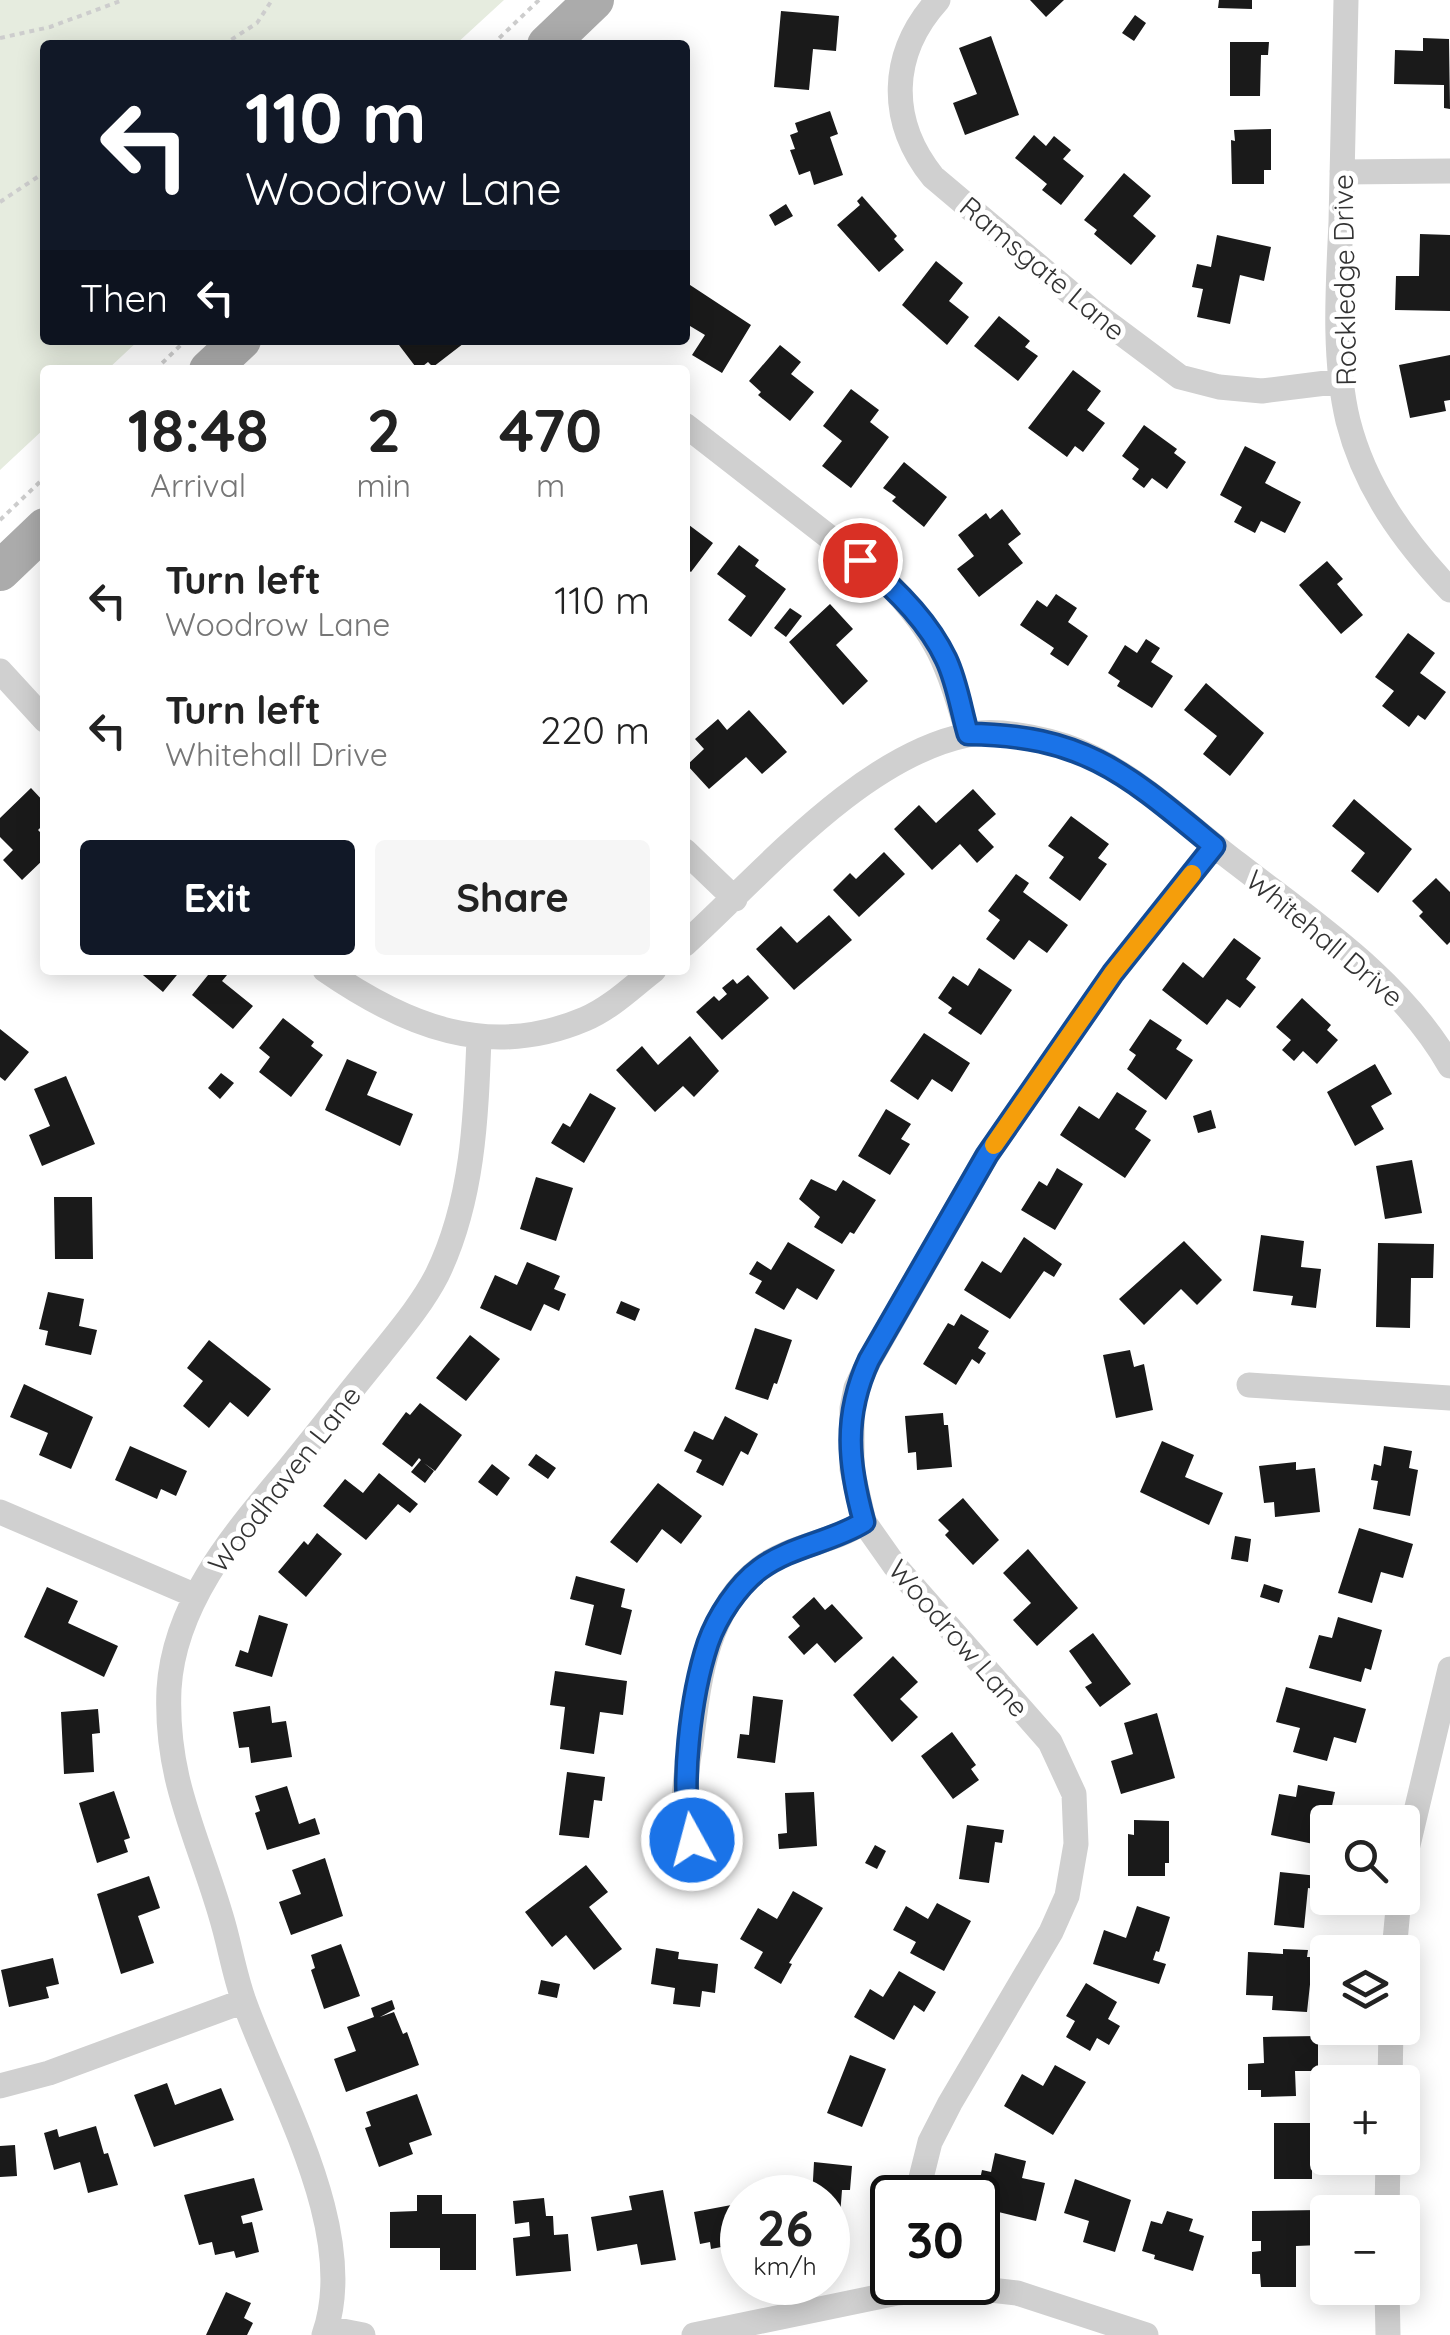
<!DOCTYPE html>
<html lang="en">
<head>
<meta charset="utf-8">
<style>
	body { margin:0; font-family:Quicksand,sans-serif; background:#f6f6f6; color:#222; height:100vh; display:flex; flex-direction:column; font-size:38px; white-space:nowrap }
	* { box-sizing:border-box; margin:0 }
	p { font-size:32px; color:#767676 }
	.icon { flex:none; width:55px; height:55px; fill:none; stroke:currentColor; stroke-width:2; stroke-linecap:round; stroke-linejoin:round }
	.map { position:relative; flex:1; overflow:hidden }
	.sheet { position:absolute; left:40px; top:365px; width:650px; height:610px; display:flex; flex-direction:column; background:#fff; border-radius:10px; box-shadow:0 5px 25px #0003 }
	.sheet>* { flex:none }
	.banner { position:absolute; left:40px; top:40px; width:650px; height:305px; border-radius:10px; box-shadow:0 5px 25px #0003; background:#111827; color:#fff; overflow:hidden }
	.tools { position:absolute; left:1310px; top:1805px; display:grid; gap:20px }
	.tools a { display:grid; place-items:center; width:110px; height:110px; border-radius:10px; background:#fff; box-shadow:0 5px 25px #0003; font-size:50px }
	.speed { position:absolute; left:720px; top:2175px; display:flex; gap:20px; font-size:50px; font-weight:700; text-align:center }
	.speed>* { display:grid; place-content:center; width:130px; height:130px; border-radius:50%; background:#fff; box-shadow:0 5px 25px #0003; line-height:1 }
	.speed small { font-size:25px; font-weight:400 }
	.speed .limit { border:5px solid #111; border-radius:15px; background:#fff; color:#111 }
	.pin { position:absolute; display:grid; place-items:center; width:85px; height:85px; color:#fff; margin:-42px; border:5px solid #fff; border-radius:50%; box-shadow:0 2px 10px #0007 }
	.me { position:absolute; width:110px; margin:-55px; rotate:353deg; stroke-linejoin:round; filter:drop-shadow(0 0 8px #0008) }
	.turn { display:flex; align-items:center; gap:35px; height:210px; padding:0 40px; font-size:45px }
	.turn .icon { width:130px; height:130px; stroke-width:2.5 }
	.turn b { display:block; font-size:70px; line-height:85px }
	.then { display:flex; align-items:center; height:95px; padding:0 40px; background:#0003; gap:20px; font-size:38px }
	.eta { display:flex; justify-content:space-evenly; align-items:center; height:170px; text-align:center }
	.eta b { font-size:60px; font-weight:700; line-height:70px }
	.action { display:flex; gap:20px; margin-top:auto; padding:20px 40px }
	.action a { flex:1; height:115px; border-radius:10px; background:#111827; color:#fff; font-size:40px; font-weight:700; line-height:115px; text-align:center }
	.action a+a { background:#f6f6f6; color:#222 }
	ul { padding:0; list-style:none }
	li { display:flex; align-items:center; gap:30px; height:130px; padding:0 40px }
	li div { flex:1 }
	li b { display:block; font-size:38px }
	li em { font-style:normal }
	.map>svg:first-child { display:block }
	.green { fill:#e6ecdf }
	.building { fill:#1a1a1a }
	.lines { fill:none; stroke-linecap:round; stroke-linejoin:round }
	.path { stroke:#cdcdcd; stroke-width:4; stroke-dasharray:5 5; stroke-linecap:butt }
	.minor { stroke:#d0d0d0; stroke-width:25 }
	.primary { stroke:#ababab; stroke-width:40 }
	.route-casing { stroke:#114b97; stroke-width:25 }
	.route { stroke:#1a73e8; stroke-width:18 }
	.slow { stroke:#f59e0b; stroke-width:18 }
	.labels { text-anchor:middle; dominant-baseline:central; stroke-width:10; stroke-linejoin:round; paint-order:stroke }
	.street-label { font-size:28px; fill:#333; stroke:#fff }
</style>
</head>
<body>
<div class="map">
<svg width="1450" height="2335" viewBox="0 0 1450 2335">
	<rect width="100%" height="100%" fill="#fff"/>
	<path class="green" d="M0,0H504L455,45H45V340H139L107,370H45V428L0,470Z"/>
	<path class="building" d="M1030,0H1064L1046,17Z
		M1219,0H1252V9L1218,8Z
		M781,11L839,16L836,51L813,49L809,90L774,87Z
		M1135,15L1146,23L1134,41L1122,33Z
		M991,36L1019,115L965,135L953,103L977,94L959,48Z
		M1423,38L1449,39L1450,109L1444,108V85L1394,84L1395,50L1423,51Z
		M1230,42H1269L1268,55H1261L1260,96H1230Z
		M830,111L838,134L830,137L843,175L814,185L810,171L799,175L790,150L795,149L790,135L798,132L795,123Z
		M1271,129V170H1264V184H1232L1231,140L1235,141L1234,130Z
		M1034,135L1046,146L1054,136L1071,150L1063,159L1084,176L1061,205L1042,190L1047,184L1015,158Z
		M1124,173L1151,196L1133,216L1156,236L1131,265L1094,234L1097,230L1084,220Z
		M862,196L897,236L894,239L904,250L879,272L837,225L860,205L857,201Z
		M786,204L793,216L775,226L769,215Z
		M1420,234L1450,235V311L1395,310L1396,276H1419Z
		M1217,235L1271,247L1264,281L1240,275L1230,324L1197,317L1203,289L1192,287L1197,264L1211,267Z
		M936,261L963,283L949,301L969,317L947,345L902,305Z
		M687,283L751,325L722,373L692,355L705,335L685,323Z
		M999,316L1030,341L1025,347L1038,356L1018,381L974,346Z
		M406,340H468L433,367L428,362L418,370L399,345Z
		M780,345L801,362L791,374L814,392L790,421L758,395L761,392L749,381Z
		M1450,355V400L1444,401L1446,411L1410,418L1399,365Z
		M1073,370L1101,391L1087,410L1105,423L1083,452L1075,446L1067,457L1028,428Z
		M851,389L879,410L870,422L889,437L851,488L822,466L842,441L823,426Z
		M1144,425L1177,449L1174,453L1186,462L1167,489L1152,478L1144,488L1132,479L1139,469L1122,456Z
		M1245,446L1276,462L1265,483L1301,502L1285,533L1261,521L1255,533L1234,522L1242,507L1220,495Z
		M904,462L947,497L924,527L892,501L896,497L883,488Z
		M1002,509L1021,534L1008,544L1023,563L979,597L957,569L974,556L958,535L986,513L990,519Z
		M685,522L713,543L691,572L685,568Z
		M739,545L759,560L755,566L786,589L751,637L728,620L746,596L717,574Z
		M1327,561L1343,579L1337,584L1363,615L1341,634L1299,585Z
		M1056,594L1077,608L1068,622L1088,636L1068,666L1050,654L1054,648L1020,625L1037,600L1047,607Z
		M830,604L853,629L836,645L868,681L843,705L789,642Z
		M790,608L802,616L786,637L774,628Z
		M1408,633L1435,653L1420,673L1446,692L1425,720L1418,715L1409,727L1382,706L1394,691L1375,677Z
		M1146,639L1160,648L1151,662L1173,676L1152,708L1117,686L1120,681L1108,673L1125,645L1137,653Z
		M1206,683L1264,733L1230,776L1203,754L1217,736L1184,710Z
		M749,710L787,752L762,774L746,757L709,789L687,765L704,749L695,739L718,719L727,730Z
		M31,788L45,803V823L38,830L45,837V858L22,880L3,860L13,850L0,837V818Z
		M973,789L996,814L978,830L994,847L977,863L960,844L932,870L894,829L919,805L936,823Z
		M1354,799L1412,849L1378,893L1351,871L1365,853L1332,826Z
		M1071,816L1109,844L1098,858L1107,864L1080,901L1049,878L1064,857L1048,846Z
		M884,852L905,874L859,917L833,890L850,873L856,879Z
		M1016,874L1029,883L1023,892L1068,925L1047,953L1029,940L1014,960L986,939L1000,920L988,911Z
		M1436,878L1450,892V942L1447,945L1419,916L1423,912L1412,901Z
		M829,915L852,940L794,990L756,949L781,926L797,943Z
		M1234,938L1261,958L1246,979L1256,987L1240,1008L1227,999L1207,1025L1162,990L1183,962L1203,978Z
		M979,968L1012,990L981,1035L948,1013L952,1008L938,998L953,976L968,986Z
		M137,970H181L163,992Z
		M212,970H221L227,975L222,981L253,1006L233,1029L192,995Z
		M748,975L769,998L722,1040L696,1012L714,996L719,1001L727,994L722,988L733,979L737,984Z
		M1302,998L1331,1025L1327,1030L1338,1040L1317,1064L1303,1051L1294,1061L1282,1050L1291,1040L1276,1027Z
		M283,1018L314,1042L311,1046L323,1055L291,1097L259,1072L270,1057L259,1048Z
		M1150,1019L1182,1040L1176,1049L1193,1060L1166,1100L1127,1069L1136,1055L1129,1050Z
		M0,1029L29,1052L5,1081L0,1077Z
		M924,1033L970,1063L952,1092L932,1079L918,1100L890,1081Z
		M690,1036L719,1071L694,1097L683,1086L655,1112L616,1070L642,1046L658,1065Z
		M347,1059L377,1072L367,1095L413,1114L400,1146L325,1110Z
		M1375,1064L1392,1094L1371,1106L1384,1129L1355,1146L1327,1092Z
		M221,1073L234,1083L220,1099L208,1088Z
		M66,1076L95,1144L42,1166L29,1135L50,1126L34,1089Z
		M1117,1092L1147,1111L1135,1129L1151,1140L1125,1178L1060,1135L1079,1106L1099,1119Z
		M590,1093L616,1108L584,1163L551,1143L563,1123L570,1127Z
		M886,1109L911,1124L901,1139L910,1144L890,1175L858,1156Z
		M1211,1110L1216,1128L1198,1133L1193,1116Z
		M1412,1160L1422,1213L1385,1219L1376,1166Z
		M1057,1168L1083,1184L1055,1230L1021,1210L1039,1181L1047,1186Z
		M536,1177L573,1188L556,1241L520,1229Z
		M811,1179L836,1191L843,1180L876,1200L854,1234L850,1232L842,1244L814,1227L820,1217L799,1199Z
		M54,1197H92L93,1259H55Z
		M1261,1235L1304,1241L1301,1267L1321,1269L1316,1308L1291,1305L1293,1296L1253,1291Z
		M1024,1237L1062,1264L1054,1277L1044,1271L1010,1319L964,1290L982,1261L1001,1273Z
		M1184,1241L1222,1280L1197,1305L1181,1289L1144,1325L1119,1299Z
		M788,1242L835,1270L817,1300L797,1288L784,1310L755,1293L762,1281L749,1274L757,1261L771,1270Z
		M1378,1243L1434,1244L1433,1278H1411L1410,1328L1376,1327Z
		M527,1262L560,1276L554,1289L566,1294L559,1311L544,1304L531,1331L480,1308L495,1275L517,1285Z
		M48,1292L84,1299L79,1326L97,1330L91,1355L45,1345L48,1331L39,1329Z
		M621,1301L640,1309L635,1321L616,1313Z
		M961,1314L989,1331L978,1348L986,1353L979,1364L972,1359L956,1385L923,1364L948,1323L954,1326Z
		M755,1328L792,1340L777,1384L774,1383L768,1400L735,1389Z
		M470,1335L500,1359L466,1401L436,1378Z
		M209,1340L271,1389L248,1417L230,1402L209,1428L183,1406L203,1381L187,1368Z
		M1130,1350L1134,1367L1144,1364L1153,1410L1116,1418L1103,1355Z
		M24,1384L93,1417L71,1469L39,1455L48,1433L10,1417Z
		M420,1403L462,1435L435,1471L424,1463L434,1471L425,1483L411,1472L421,1460L419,1458L412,1467L382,1444L406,1412L410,1415Z
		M943,1413L944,1425H948L952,1467L917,1470L916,1452L908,1453L905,1416Z
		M725,1416L758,1434L748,1455L741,1451L723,1486L696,1472L702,1460L684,1451L694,1431L713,1440Z
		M1162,1441L1194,1455L1185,1477L1223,1493L1209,1525L1140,1492Z
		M130,1446L187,1471L176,1496L161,1489L157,1499L115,1480Z
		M1384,1446L1412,1451L1409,1468L1418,1470L1410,1516L1373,1509L1378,1481L1371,1480L1374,1464L1381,1466Z
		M536,1454L556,1468L548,1479L528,1465Z
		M1296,1462V1470L1315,1468L1320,1512L1275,1517L1274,1502L1264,1503L1259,1466Z
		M492,1464L510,1478L497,1496L478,1482Z
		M379,1473L418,1504L410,1513L398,1504L366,1540L323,1506L345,1479L363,1493Z
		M658,1483L702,1516L681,1544L662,1529L637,1563L610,1542Z
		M963,1498L999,1540L973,1565L945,1535L949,1531L938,1520Z
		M1359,1528L1413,1544L1403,1578L1381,1572L1372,1603L1338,1593Z
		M317,1533L342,1554L306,1597L278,1572L304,1541L308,1545Z
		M1235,1536L1251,1539L1248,1562L1231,1559Z
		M1028,1549L1078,1608L1037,1646L1013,1620L1031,1603L1003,1573Z
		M576,1576L625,1589L621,1607L632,1610L621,1655L585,1645L594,1605L570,1599Z
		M1264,1584L1283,1590L1279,1603L1260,1597Z
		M47,1587L78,1601L68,1623L118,1646L104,1677L24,1637Z
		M814,1597L825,1610L832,1604L863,1638L835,1663L817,1643L804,1655L788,1637L800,1626L792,1617Z
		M259,1615L288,1624L272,1677L235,1666L240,1650L248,1653Z
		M1338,1617L1382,1630L1371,1670L1365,1668L1361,1682L1309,1668L1319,1635L1332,1638Z
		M1093,1633L1131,1684L1100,1707L1085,1687L1092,1683L1069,1651Z
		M893,1656L918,1682L900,1699L918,1717L892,1742L853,1695Z
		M555,1671L627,1681L623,1715L600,1712L594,1754L560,1749L565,1707L550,1705Z
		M1286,1687L1366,1709L1356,1743L1334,1737L1327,1761L1293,1752L1300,1728L1276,1722Z
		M753,1696L783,1700L775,1763L737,1758L740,1734L749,1735Z
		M270,1706L272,1723L286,1721L292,1757L251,1763L249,1747L239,1748L233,1712Z
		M98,1709L100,1733L92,1734L94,1772L64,1774L61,1712Z
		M1157,1713L1175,1778L1121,1794L1111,1761L1133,1754L1124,1723Z
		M952,1732L976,1765L971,1769L979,1780L953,1799L921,1756Z
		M567,1772L605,1777L602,1801L594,1800L589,1838L559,1835Z
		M1298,1785L1335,1792L1326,1833L1321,1832L1318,1845L1271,1835L1279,1794L1296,1797Z
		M287,1786L299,1824L315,1818L320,1834L267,1850L255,1813L260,1811L255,1796Z
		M114,1791L130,1838L124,1840L128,1852L97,1863L79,1803Z
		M814,1792L817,1846L779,1849L778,1834L787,1833L785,1793Z
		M1134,1820L1169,1821V1863H1165V1876H1128V1834L1134,1835Z
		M967,1825L1004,1830L1002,1843L995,1842L989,1883L959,1879Z
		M875,1845L886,1851L877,1869L865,1863Z
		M325,1858L343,1916L291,1935L279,1902L301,1894L292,1870Z
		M586,1865L608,1892L589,1907L622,1949L594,1970L566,1935L552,1947L525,1912Z
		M1280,1872L1318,1876L1316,1889L1308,1888L1304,1928L1274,1925Z
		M149,1876L160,1908L138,1916L154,1963L121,1974L97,1894Z
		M793,1891L823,1908L789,1963L792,1964L781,1984L754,1968L763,1952L740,1939L758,1908L777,1919Z
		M937,1903L971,1921L944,1971L910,1953L916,1942L893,1930L906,1906L928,1919Z
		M1137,1906L1170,1917L1159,1952L1156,1951L1153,1960L1166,1964L1159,1984L1093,1964L1104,1930L1126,1938Z
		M341,1944L360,1996L324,2009L311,1970L315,1968L311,1955Z
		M656,1948L679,1952L678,1959L718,1964L715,1993L702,1991L700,2007L673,2004L675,1988L651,1984Z
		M1283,1949L1308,1950L1307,1957H1313L1307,2012L1272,2010L1273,1996L1246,1995L1248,1952L1283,1954Z
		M53,1958L59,1984L46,1987L49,1998L9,2007L1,1970Z
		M899,1971L936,1992L924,2012L914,2005L894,2040L854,2017L870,1989L883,1997Z
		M541,1980L560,1984L557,1998L538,1994Z
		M1086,1983L1117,2002L1108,2019L1120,2026L1109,2045L1097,2038L1090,2051L1066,2037L1075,2021L1066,2016Z
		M392,2000L395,2009L380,2017L394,2012L403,2034L407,2032L419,2065L346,2092L334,2059L356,2051L347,2027L374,2017L371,2008Z
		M1318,2036V2071H1295L1296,2096L1261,2097V2090H1248V2064L1264,2063L1263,2037Z
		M850,2055L886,2069L862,2127L827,2113Z
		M1055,2065L1086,2082L1053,2135L1004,2106L1022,2074L1043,2086Z
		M167,2083L175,2105L221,2088L234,2120L154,2147L134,2095Z
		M417,2094L432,2135L409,2143L413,2154L379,2167L365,2128L371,2126L366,2112Z
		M1274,2123H1312V2179H1274Z
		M96,2126L104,2154L108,2153L118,2185L88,2193L80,2162L54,2170L44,2133L57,2129L59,2137Z
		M15,2145L17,2176L0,2177V2146Z
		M995,2153L1026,2161L1022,2178L1045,2183L1036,2221L978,2207L976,2198L982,2170L991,2172Z
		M814,2162L852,2166L850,2190H842L839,2229L828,2228V2198H812Z
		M254,2178L263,2210L241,2216L243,2224L252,2222L259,2252L236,2258L234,2251L215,2255L212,2242L199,2245L184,2195Z
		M1075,2179L1131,2200L1115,2252L1083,2242L1089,2221L1064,2213Z
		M663,2190L676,2260L641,2265L637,2244L597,2251L591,2217L632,2210L629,2196Z
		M417,2195H442V2214H476V2270H440V2248H390V2212L417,2211Z
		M544,2198L546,2216H553L554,2235L568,2234L571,2271L516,2276L513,2238L530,2236L529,2222L515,2224L513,2201Z
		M742,2203V2243L711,2249L710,2242L700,2244L694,2212Z
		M1320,2210V2245L1296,2246V2287H1261L1260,2274H1252V2252L1261,2251V2241H1252V2211Z
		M1167,2211L1193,2219L1189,2231L1204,2236L1193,2271L1154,2259L1155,2255L1142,2251L1151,2221L1162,2224Z
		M226,2292L251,2303L244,2318L253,2323L247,2335H206Z"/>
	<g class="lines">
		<path class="path" d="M0,38L50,27L123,0
			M223,45L257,23L272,0
			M492,45L539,0
			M0,202L45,172
			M155,370L186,340
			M0,520L45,477"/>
		<path class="minor" d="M938,0C889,54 888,121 933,177L1093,312L1180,377L1219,387L1262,391L1342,381
			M1346,0C1344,74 1343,148 1341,222C1338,287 1333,358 1348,421C1365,488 1404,541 1450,590
			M1342,172L1450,171
			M685,425L887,582C939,637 947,663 968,734
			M0,671L45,720
			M685,851L735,899
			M685,944C763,873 861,757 967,735C1001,727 1061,741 1092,757C1146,784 1190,828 1238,864C1314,923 1401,980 1450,1066
			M325,970C406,1026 489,1060 585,1019C611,1008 632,987 654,970
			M1249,1385L1450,1398
			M0,1512L196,1596
			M698,1865C694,1848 687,1830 685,1813C683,1790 687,1766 691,1744C699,1682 705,1611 759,1569C790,1545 832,1543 864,1522
			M1402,1870L1450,1669
			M1394,1952L1399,1898
			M1390,2082L1391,2028
			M0,2086L49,2073L244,2001
			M916,2198L930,2142L950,2103L1051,1932L1067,1896L1076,1844L1074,1794L1050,1742L895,1566L864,1522L852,1469V1408L856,1388L869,1361L987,1155L1113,973L1214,846
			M1387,2212L1388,2158
			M1387,2288L1388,2335
			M327,2328L363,2335
			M324,2335C360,2234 279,2098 245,2004C234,1975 230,1945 221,1916C197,1834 165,1779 169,1689C174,1604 233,1535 285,1473C317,1434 348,1394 380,1355C400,1330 422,1304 437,1275C473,1201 476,1119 479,1038
			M694,2335L897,2293L964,2287L1017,2293L1146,2335"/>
		<path class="primary" d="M547,45L594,0
			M209,370L241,340
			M0,571L45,528"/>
	</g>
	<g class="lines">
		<g class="route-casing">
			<path id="route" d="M692,1840C679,1788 691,1694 708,1643C717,1617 738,1585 760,1569C791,1546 832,1542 864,1522C848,1464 843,1416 869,1360L987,1155L1113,973L1214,846C1128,775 1085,735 968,734C961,710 957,682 946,659C927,619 894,587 860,560"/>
		</g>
		<use href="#route" class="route"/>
		<path class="slow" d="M994,1145L1113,973L1192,874"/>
	</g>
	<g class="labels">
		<g class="street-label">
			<text transform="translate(1043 268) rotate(40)">Ramsgate Lane</text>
			<text transform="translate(1344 280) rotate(-91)">Rockledge Drive</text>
			<text transform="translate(1325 938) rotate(40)">Whitehall Drive</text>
			<text transform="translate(284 1479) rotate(-52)">Woodhaven Lane</text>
			<text transform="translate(959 1638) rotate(49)">Woodrow Lane</text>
		</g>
	</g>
</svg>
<div class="tools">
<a><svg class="icon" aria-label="search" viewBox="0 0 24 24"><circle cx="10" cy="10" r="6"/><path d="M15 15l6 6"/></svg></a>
<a><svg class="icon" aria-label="layers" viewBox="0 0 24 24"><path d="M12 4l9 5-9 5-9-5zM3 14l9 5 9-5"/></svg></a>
<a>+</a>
<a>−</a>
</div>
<div class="speed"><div>26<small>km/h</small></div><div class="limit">30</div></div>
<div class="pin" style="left:860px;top:560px;background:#d93025"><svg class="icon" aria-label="arrive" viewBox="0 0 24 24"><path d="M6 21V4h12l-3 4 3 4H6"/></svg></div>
<svg class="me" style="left:692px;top:1840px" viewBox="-20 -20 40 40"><circle r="17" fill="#1a73e8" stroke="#fff" stroke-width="3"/><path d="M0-11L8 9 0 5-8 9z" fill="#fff"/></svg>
<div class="banner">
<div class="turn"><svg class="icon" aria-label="left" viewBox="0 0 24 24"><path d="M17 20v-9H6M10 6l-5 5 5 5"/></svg><div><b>110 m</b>Woodrow Lane</div></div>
<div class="then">Then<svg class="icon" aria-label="left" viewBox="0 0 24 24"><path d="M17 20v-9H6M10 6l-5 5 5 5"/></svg></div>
</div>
<section class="sheet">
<div class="eta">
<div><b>18:48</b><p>Arrival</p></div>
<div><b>2</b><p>min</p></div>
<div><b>470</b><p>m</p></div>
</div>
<ul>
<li><svg class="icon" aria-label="left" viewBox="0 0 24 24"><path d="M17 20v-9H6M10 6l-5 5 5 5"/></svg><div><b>Turn left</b><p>Woodrow Lane</p></div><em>110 m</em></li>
<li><svg class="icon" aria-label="left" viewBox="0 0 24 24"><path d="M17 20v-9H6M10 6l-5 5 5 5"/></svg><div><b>Turn left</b><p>Whitehall Drive</p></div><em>220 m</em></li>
</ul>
<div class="action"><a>Exit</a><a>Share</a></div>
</section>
</div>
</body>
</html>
